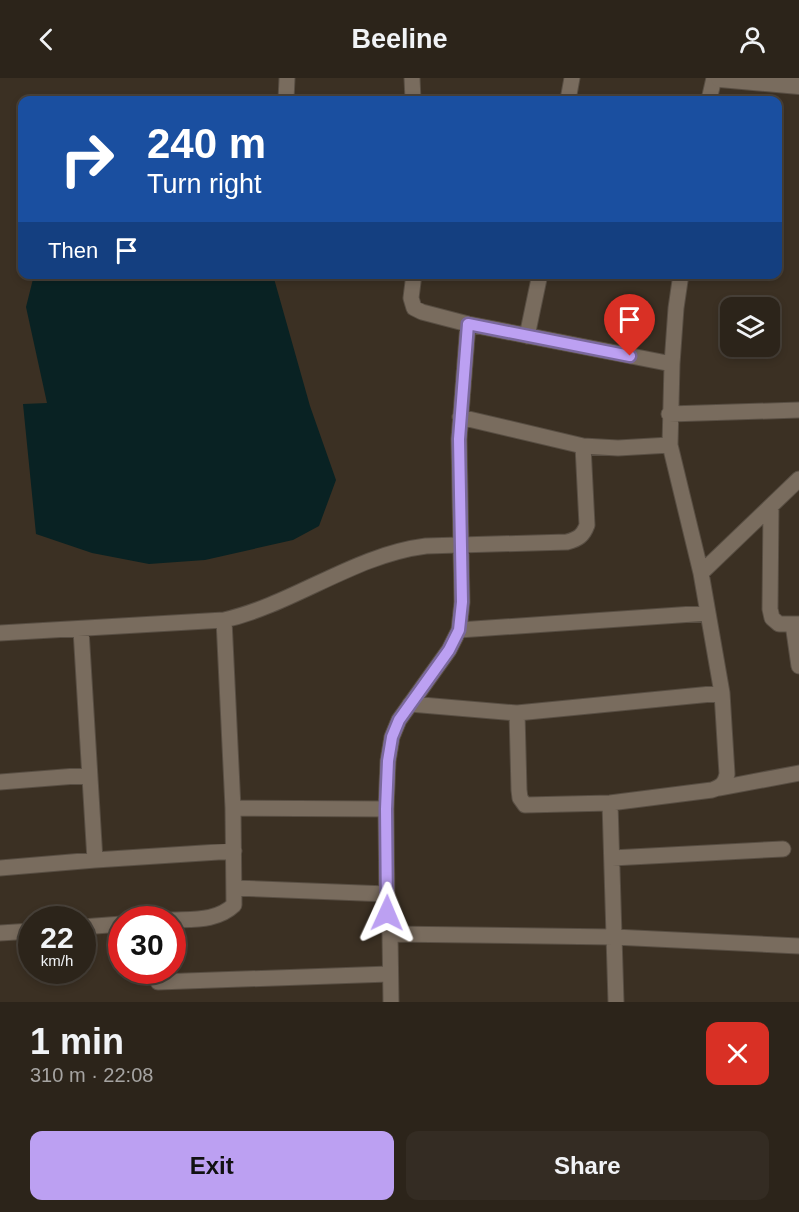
<!DOCTYPE html>
<html lang="en">
<head>
<meta charset="utf-8">
<style>
	body { margin:0; font-family:Arial,sans-serif; background:#342c23; color:#f1f3f6; height:100vh; display:flex; flex-direction:column; font-size:22px; white-space:nowrap }
	* { box-sizing:border-box; margin:0 }
	p { font-size:20px; color:#a6a4a2 }
	.icon { flex:none; width:33px; height:33px; fill:none; stroke:currentColor; stroke-width:2; stroke-linecap:round; stroke-linejoin:round }
	.map { position:relative; height:924px; overflow:hidden }
	.drawer { display:flex; flex-direction:column; background:#2c241a; flex:1 }
	.drawer>* { flex:none }
	.guide { position:absolute; left:18px; top:18px; width:764px; height:183px; border-radius:12px; box-shadow:0 3px 9px #0003,0 0 0 2px #484139; background:#1a4fa0; color:#fff; overflow:hidden }
	.tools { position:absolute; left:720px; top:219px; display:grid; gap:12px }
	.tools a { display:grid; place-items:center; width:60px; height:60px; border-radius:12px; background:#2c241a; box-shadow:0 3px 9px #0003,0 0 0 2px #484139; font-size:30px }
	.speed { position:absolute; left:18px; top:828px; display:flex; gap:12px; font-size:30px; font-weight:700; text-align:center }
	.speed>* { display:grid; place-content:center; width:78px; height:78px; border-radius:50%; background:#2c241a; box-shadow:0 3px 9px #0003,0 0 0 2px #484139; line-height:1 }
	.speed small { font-size:15px; font-weight:400 }
	.speed .limit { border:9px solid #d22; background:#fff; color:#111 }
	.pin { position:absolute; display:grid; place-items:center; width:51px; height:51px; color:#fff; margin:-62px -26px; border-radius:50% 50% 50% 0; rotate:-45deg; box-shadow:0 0 6px #0007 }
	.pin .icon { rotate:45deg }
	.me { position:absolute; width:66px; margin:-33px; rotate:1deg; stroke-linejoin:round; filter:drop-shadow(0 0 4px #0008) }
	.turn { display:flex; align-items:center; gap:21px; height:126px; padding:0 30px; font-size:27px }
	.turn .icon { width:78px; height:78px; stroke-width:2.5 }
	.turn b { display:block; font-size:42px; line-height:51px }
	.then { display:flex; align-items:center; height:57px; padding:0 30px; background:#0003; gap:12px; font-size:22px }
	.round { display:grid; place-items:center; flex:none; width:63px; height:63px; border-radius:12px; background:#342c23 }
	.summary { display:flex; align-items:center; justify-content:space-between; height:102px; padding:0 30px }
	h1 { font-size:36px; font-weight:800; line-height:45px }
	.primary-button { display:flex; gap:12px; margin-top:auto; padding:12px 30px }
	.primary-button a { flex:1; height:69px; border-radius:12px; background:#bca0f2; color:#111; font-size:24px; font-weight:800; line-height:69px; text-align:center }
	.primary-button a+a { background:#342c23; color:#f1f3f6 }
	header { display:flex; justify-content:space-between; align-items:center; height:78px; padding:0 30px; background:#2c241a; font-size:27px; font-weight:800 }
	.map>svg:first-child { display:block }
	.water { fill:#092223 }
	.lines { fill:none; stroke-linecap:round; stroke-linejoin:round }
	.street-casing { stroke:#584e43; stroke-width:17 }
	.secondary-casing { stroke:#584e43; stroke-width:20 }
	.street { stroke:#796c5e; stroke-width:15 }
	.secondary { stroke:#796c5e; stroke-width:18 }
	.route-casing { stroke:#7a689d; stroke-width:15 }
	.route { stroke:#bca0f2; stroke-width:10 }
</style>
</head>
<body>
<header><svg class="icon" aria-label="back" viewBox="0 0 24 24"><path d="M15 5l-7 7 7 7"/></svg>Beeline<svg class="icon" aria-label="person" viewBox="0 0 24 24"><circle cx="12" cy="8" r="4"/><path d="M4 21q1-7 8-7t8 7"/></svg></header>
<div class="map">
<svg width="799" height="924" viewBox="0 0 799 924">
	<rect width="100%" height="100%" fill="#3b3023"/>
	<path class="water" d="M34,197H273L310,328L336,402L319,448L293,462L205,482L149,486L92,475L36,456L23,326L47,325L26,229Z"/>
	<g class="lines">
		<g class="street-casing">
			<path id="street" d="M412,0L413,22
				M286,22L287,0
				M568,22L572,0
				M709,22L714,0
				M414,196L411,220L414,230L422,234L468,246L672,286
				M527,258L540,196
				M669,336L799,332
				M460,339L583,368L618,370L670,367
				M771,428L770,531L772,540L779,546H799
				M701,495L799,401
				M793,546L799,588
				M81,552L95,782
				M459,552L708,535
				M0,555L224,542C294,526 354,477 426,468L567,464C578,461 583,458 587,447L583,368
				M410,626L517,635L722,615
				M517,635L519,712L520,720L525,727L610,725L712,712C721,709 725,706 727,696L722,615L701,495L670,367L672,286L676,230L681,196
				M0,704L89,697
				M720,710L799,695
				M610,725L616,924
				M233,730L386,731
				M612,780L783,771
				M0,790L95,782L234,773
				M234,810L387,816
				M172,842C195,841 217,843 234,827L233,730L224,542
				M82,849L122,846
				M0,855L32,853
				M390,856L614,859L799,868
				M158,904L389,896
				M391,924L390,856L387,835L386,731L388,683L392,659L399,642L449,572L459,552L462,524L459,361L468,246"/>
		</g>
		<g class="secondary-casing">
			<path id="secondary" d="M720,0L799,7"/>
		</g>
		<use href="#street" class="street"/>
		<use href="#secondary" class="secondary"/>
	</g>
	<g class="lines">
		<g class="route-casing">
			<path id="route" d="M387,835L386,731L388,683L392,659L399,642L449,572L459,552L462,524L459,361L468,246L630,278"/>
		</g>
		<use href="#route" class="route"/>
	</g>
</svg>
<div class="tools">
<a><svg class="icon" aria-label="layers" viewBox="0 0 24 24"><path d="M12 4l9 5-9 5-9-5zM3 14l9 5 9-5"/></svg></a>
</div>
<div class="speed"><div>22<small>km/h</small></div><div class="limit">30</div></div>
<div class="pin" style="left:630px;top:278px;background:#d93025"><svg class="icon" aria-label="arrive" viewBox="0 0 24 24"><path d="M6 21V4h12l-3 4 3 4H6"/></svg></div>
<svg class="me" style="left:387px;top:835px" viewBox="-20 -20 40 40"><path d="M0-17L14 15 0 8-14 15z" fill="#bca0f2" stroke="#fff" stroke-width="4"/></svg>
<div class="guide">
<div class="turn"><svg class="icon" aria-label="right" viewBox="0 0 24 24"><path d="M7 20v-9h11M14 6l5 5-5 5"/></svg><div><b>240 m</b>Turn right</div></div>
<div class="then">Then<svg class="icon" aria-label="arrive" viewBox="0 0 24 24"><path d="M6 21V4h12l-3 4 3 4H6"/></svg></div>
</div>
</div>
<section class="drawer">
<div class="summary"><div><h1>1 min</h1><p>310 m · 22:08</p></div><a class="round" style="background:#d93025;color:#fff"><svg class="icon" aria-label="close" viewBox="0 0 24 24"><path d="M6 6l12 12M18 6L6 18"/></svg></a></div>
<div class="primary-button"><a>Exit</a><a>Share</a></div>
</section>
</body>
</html>
